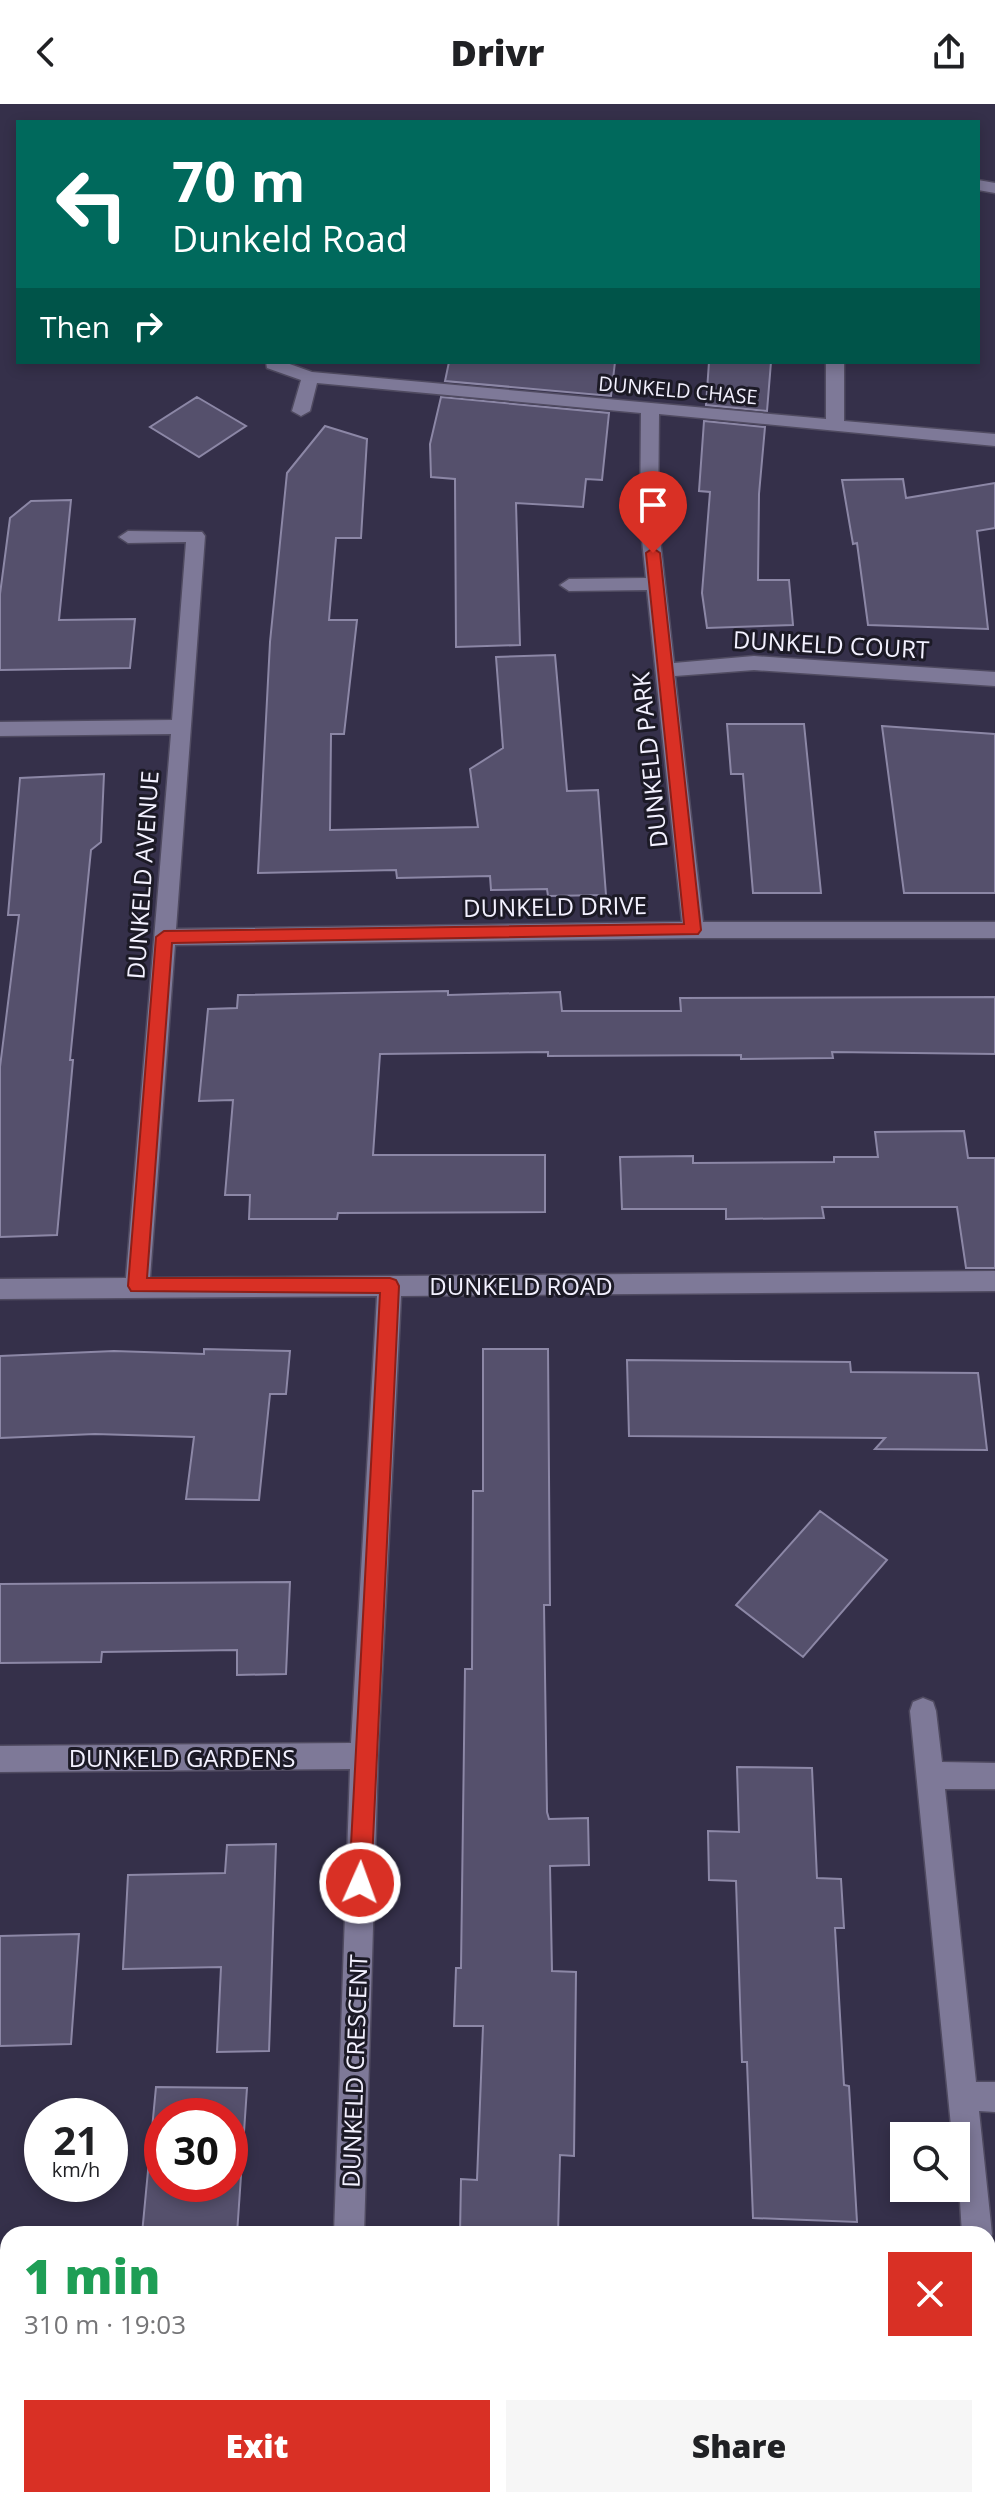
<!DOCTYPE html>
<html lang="en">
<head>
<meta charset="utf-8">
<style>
	body { margin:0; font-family:"Open Sans",sans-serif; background:#f6f6f6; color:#202124; height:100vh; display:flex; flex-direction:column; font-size:30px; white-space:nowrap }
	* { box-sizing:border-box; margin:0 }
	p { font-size:26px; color:#757577 }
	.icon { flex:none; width:44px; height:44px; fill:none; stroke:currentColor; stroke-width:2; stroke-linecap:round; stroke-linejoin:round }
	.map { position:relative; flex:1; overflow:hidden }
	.side { position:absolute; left:0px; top:2122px; width:996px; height:282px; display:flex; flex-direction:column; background:#fff; border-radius:24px 24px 0 0; box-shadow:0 4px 12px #0003 }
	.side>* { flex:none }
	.hud { position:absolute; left:16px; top:16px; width:964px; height:244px; border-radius:0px; box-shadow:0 4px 12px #0003; background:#00695c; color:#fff; overflow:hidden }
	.fabs { position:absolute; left:890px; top:2018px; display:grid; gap:16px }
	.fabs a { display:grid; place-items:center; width:80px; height:80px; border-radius:0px; background:#fff; box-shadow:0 4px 12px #0003; font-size:40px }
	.speed { position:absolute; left:24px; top:1994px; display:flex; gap:16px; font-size:40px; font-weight:700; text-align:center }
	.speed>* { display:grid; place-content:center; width:104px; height:104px; border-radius:50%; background:#fff; box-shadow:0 4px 12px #0003; line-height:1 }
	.speed small { font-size:20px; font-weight:400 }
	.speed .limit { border:12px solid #d22; background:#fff; color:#111 }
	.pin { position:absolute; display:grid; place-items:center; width:68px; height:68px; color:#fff; margin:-82px -34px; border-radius:50% 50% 50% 0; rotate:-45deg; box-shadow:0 0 8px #0007 }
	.pin .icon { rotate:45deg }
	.me { position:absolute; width:88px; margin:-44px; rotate:2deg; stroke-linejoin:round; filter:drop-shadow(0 0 6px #0008) }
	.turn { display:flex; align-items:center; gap:28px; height:168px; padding:0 24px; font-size:36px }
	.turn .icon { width:104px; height:104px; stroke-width:2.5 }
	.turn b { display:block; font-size:56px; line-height:68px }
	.then { display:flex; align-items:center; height:76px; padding:0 24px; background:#0003; gap:16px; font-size:30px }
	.round { display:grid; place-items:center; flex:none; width:84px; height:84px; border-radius:0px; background:#f6f6f6 }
	.headline { display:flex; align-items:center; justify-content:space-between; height:136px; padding:0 24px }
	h1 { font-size:48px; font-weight:800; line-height:60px; color:#1e9e55 }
	.action { display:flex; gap:16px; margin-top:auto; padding:16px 24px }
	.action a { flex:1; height:92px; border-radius:0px; background:#d93025; color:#fff; font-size:32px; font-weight:800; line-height:92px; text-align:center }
	.action a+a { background:#f6f6f6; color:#202124 }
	header { display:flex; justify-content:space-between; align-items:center; height:104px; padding:0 24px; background:#fff; font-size:36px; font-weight:800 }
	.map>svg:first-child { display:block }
	.building { fill:#55506c; stroke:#8c87a6; stroke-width:2; fill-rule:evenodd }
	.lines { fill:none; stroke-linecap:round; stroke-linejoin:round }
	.minor-casing { stroke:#504b61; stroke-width:3 }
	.minor { fill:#7e7998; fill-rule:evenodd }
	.route { fill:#d93025; stroke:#8d1f18; stroke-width:2 }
	.labels { text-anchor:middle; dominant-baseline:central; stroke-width:6; stroke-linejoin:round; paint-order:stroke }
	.far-street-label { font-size:20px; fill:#f3f1ff; stroke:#1c1a26 }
	.street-label { font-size:24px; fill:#f3f1ff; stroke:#1c1a26 }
</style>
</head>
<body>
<header><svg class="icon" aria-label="back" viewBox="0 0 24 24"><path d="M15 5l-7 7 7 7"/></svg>Drivr<svg class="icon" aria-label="share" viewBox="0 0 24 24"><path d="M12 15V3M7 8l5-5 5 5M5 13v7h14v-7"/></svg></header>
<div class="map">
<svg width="995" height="2403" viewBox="0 0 995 2403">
	<rect width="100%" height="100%" fill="#35304a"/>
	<path class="building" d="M449,258H615L611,292L445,277Z
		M709,258H771L767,307L706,301Z
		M197,293L246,322L199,353L150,323Z
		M441,293L609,309L602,376L586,375L583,403L516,399L520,541L456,543L455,375L431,373L430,340Z
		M704,317L765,323L759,390L758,476H789L793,521L707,524L702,489L710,388L699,387Z
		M325,322L367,335L361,434H336L329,516H357L344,630H331L330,726L478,723L470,665L503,644L496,553L555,551L567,687L598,686L606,791L548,792L547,785L491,786L490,772L397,774L396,766L258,769L270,538L287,369Z
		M903,375L906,394L995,379V424L977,427L988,525L868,521L857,439L853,440L842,376Z
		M71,396L59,516L135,515L130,564L0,566V490L10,414L31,397Z
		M727,620H804L821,789H753L743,670H731Z
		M882,622L995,630V789H904Z
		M104,670L101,738L91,746L70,956H73L57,1131L0,1133V963L19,811H8L20,674Z
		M448,887V891L560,888L562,907H681L680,894L995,893V950L832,948L833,954L741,955V951L548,952V948L380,950L373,1051H545V1108L338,1109L337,1115H249L250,1091H225L233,996L199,997L208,905L237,904L238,891Z
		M964,1027L968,1054H995V1164H966L957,1103H822L824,1114L726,1115V1105H622L620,1053L693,1052V1059L834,1058V1053H878L875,1028Z
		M204,1245L290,1247L286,1290H270L259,1396L186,1395L194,1333L95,1330L0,1334V1252L114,1247L204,1250Z
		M483,1245H548L550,1501H544L547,1708L549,1715L588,1714L589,1761L550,1762L552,1867L576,1868L574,2052L560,2051L558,2130H460L461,2075L477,2076L483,1922H454L456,1864H461L465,1565H472L473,1387H483Z
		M627,1256L850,1258L851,1268L978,1269L987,1346L875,1345L885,1334L629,1332Z
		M820,1407L887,1456L803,1553L736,1501Z
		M290,1478L286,1570L237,1571V1546L102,1548L101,1558L0,1559V1480Z
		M737,1663L812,1664L817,1774L841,1775L844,1824H835L844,1981L849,1982L857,2118L753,2114L747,1958H742L736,1777L709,1776L708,1727L739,1728Z
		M276,1740L269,1947L217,1948L221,1863L123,1865L128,1771L225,1769L227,1741Z
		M79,1830L71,1940L0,1942V1832Z
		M156,1983L247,1984L237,2130H142ZM162,2012H230V2080H162Z"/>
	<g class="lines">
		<g class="minor-casing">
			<path id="minor" d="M978,76L995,79V89L978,86Z
				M266,258H284L312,268L826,315V258H844V317L995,330V342L659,310L658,417L674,559L754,552L995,568V582L754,566L675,572L703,818H995V834H693L175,841L150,1174L995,1167V1187L401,1192L378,1652L364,2130H334L350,1665L0,1668V1642L351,1639L377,1192L0,1195V1175L126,1174L171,630L0,632V618L172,616L186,438L128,439L119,433L128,427L202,428L205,432L176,825L682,818L647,486L569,487L560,481L569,475L646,474L640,417L641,309L317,279L310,307L301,312L292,307L301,276L267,264Z
				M923,1594L933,1598L936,1607L942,1658L995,1659V1685H945L976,1978H995V2008L979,2007L992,2130L988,2141V2130H962L956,2032H952L910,1607L913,1598Z
				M988,2222L995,2225V2321L988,2318Z
				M324,2396H356V2403H324Z"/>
		</g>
		<use href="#minor" class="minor"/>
	</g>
	<path class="route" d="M653,444L660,449L701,826L698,830L172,839L147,1174H390L396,1176L399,1182L371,1779L368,1787L360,1790L352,1787L349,1779L380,1189L131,1187L128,1182L156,833L164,827L684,820L646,449Z"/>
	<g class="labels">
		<g class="far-street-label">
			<text transform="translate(678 286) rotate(5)">DUNKELD CHASE</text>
		</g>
		<g class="street-label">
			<text transform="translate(831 540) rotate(3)">DUNKELD COURT</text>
			<text transform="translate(649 656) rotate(-96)">DUNKELD PARK</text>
			<text transform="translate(142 771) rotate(-86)">DUNKELD AVENUE</text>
			<text transform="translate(555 802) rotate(-1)">DUNKELD DRIVE</text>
			<text x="521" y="1181">DUNKELD ROAD</text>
			<text x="182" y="1653">DUNKELD GARDENS</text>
			<text transform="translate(354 1967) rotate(-88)">DUNKELD CRESCENT</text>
		</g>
	</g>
</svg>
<div class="fabs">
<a><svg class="icon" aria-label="search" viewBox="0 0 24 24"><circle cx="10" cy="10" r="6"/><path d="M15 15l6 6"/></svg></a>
</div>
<div class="speed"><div>21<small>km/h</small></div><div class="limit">30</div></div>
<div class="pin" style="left:653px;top:449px;background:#d93025"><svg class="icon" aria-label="arrive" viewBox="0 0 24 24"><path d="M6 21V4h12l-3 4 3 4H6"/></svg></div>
<svg class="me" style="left:360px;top:1779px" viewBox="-20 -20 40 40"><circle r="17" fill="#d93025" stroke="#fff" stroke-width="3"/><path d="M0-11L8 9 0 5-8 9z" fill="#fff"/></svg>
<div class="hud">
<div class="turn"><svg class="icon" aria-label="left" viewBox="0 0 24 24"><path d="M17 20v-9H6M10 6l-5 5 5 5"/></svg><div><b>70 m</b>Dunkeld Road</div></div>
<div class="then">Then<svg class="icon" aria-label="right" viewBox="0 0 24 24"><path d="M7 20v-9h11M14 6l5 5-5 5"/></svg></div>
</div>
<section class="side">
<div class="headline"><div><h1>1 min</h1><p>310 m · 19:03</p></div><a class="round" style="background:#d93025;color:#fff"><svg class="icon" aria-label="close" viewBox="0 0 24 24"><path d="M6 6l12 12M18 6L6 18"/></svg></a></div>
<div class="action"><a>Exit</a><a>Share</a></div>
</section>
</div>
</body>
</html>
